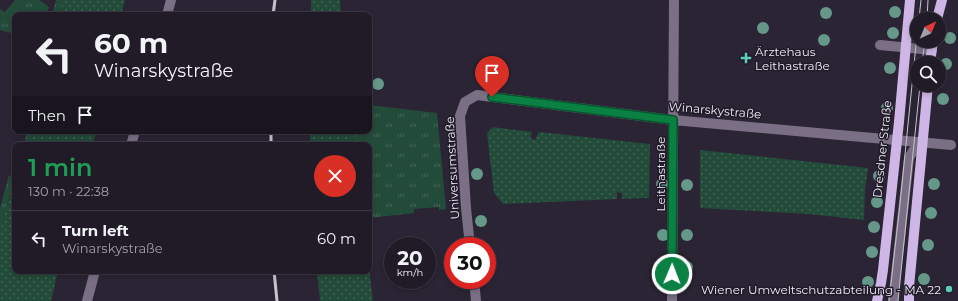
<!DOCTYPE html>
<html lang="en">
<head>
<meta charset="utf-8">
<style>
	body { margin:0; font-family:Montserrat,sans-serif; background:#28242f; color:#f1f3f6; height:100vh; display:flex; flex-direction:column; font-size:15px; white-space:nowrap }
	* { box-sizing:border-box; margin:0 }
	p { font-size:13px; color:#a2a1a7 }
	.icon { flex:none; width:22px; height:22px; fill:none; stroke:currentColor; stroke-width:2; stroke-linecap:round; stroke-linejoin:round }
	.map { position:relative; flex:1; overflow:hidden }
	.drawer { position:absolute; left:12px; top:142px; width:360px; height:132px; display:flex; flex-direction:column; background:#201b27; border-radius:8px; box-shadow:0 2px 6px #0003,0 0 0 1px #3d3944 }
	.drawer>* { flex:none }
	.banner { position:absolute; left:12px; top:12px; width:360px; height:122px; border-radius:8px; box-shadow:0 2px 6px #0003,0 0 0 1px #3d3944; background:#201b27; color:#f1f3f6; overflow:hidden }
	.needle { width:26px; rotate:43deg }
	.buttons { position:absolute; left:910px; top:12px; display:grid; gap:8px }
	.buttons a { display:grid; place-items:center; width:36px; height:36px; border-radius:50%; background:#201b27; box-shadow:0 2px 6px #0003,0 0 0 1px #3d3944; font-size:20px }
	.speed { position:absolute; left:384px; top:237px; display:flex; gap:8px; font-size:20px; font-weight:700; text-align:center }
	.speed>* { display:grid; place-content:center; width:52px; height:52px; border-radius:50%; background:#201b27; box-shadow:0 2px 6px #0003,0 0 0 1px #3d3944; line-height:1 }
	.speed small { font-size:10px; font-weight:400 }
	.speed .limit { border:6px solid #d22; background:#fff; color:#111 }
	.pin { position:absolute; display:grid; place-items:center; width:34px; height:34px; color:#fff; margin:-41px -17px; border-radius:50% 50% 50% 0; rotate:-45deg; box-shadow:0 0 4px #0007 }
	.pin .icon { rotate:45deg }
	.me { position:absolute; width:44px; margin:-22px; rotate:1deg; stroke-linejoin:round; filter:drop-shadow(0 0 3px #0008) }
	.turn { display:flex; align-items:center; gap:14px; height:84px; padding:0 16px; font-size:18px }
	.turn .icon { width:52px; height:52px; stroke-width:2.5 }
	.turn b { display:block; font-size:28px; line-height:34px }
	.then { display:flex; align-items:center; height:38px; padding:0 16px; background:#0003; gap:8px; font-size:15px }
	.round { display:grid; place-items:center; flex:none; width:42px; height:42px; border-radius:21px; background:#28242f }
	.summary { display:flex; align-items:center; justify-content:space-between; height:68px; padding:0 16px }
	h1 { font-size:24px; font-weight:600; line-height:30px; color:#1e9e55 }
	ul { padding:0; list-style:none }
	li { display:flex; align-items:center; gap:12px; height:56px; padding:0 16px; border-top:1px solid #3d3944 }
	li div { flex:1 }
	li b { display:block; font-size:15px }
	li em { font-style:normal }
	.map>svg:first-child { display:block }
	.grass { fill:url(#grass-tufts) }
	.park { fill:url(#park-dots) }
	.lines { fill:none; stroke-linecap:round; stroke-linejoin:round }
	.minor { stroke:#7b6f86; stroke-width:10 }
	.major { stroke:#ceb7e6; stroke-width:10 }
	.tram { stroke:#c8c3cf; stroke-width:1 }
	.rail { stroke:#c8c3cf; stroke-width:3 }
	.tree { fill:#659888 }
	.route-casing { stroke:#07532c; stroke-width:10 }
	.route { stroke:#0b8043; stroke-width:7 }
	.poi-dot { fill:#5bcebb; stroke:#211b2a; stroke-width:1.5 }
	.labels { text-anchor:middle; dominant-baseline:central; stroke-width:3; stroke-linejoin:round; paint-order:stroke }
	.poi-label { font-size:12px; fill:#ece8f3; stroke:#211b2a; text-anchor:start }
	.street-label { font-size:12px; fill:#ece8f3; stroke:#211b2a }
</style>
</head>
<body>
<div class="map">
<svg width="958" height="301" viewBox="0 0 958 301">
	<defs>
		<pattern id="grass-tufts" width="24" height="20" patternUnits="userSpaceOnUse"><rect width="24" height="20" fill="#234b3a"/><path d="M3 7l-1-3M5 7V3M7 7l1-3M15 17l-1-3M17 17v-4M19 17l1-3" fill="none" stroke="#436557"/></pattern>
		<pattern id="park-dots" width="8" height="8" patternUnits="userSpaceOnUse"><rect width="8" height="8" fill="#234b3a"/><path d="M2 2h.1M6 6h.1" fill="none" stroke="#436557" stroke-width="1.8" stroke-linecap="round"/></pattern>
	</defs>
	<rect width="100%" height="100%" fill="#2b2434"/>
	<path class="grass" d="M15,0H39L49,7L46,15H15V34L0,30V9L5,12Z
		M56,0H63L59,15H52Z
		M369,105L437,113L446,209L439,210V207L414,209V213L369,218V145H354L352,131H369Z
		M15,163V176L0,231V208L9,175L11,176Z"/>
	<path class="park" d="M63,0H125L121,15H59Z
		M311,0H340L341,15H311Z
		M493,127L532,132L530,138L535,140L539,132L650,144L649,198L622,199V193L617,192V199L503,204L494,193L487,133Z
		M27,131H96L93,145H24Z
		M310,131H352L354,145H310Z
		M700,150L868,168L865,189L864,220L809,214L700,208Z
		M15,176V271H58L51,301H0V231Z
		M369,267L373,301H320L317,271H369Z"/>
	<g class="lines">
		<path class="minor" d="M167,15L171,0
			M880,45L932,50
			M131,145L135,131
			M470,246L466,208L460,116L465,102L477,95L673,120L951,145
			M474,280L476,301
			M87,301L95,271
			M672,301L674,0
			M893,301L909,158L913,151L923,143"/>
		<path class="major" d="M937,19L942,0
			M930,63L933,41
			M877,301L881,283L883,270L899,122L910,0
			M909,301V287L928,85"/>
		<path class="tram" d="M919,19L921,0
			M927,19L928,0
			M922,63L925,41
			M889,301L900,204L917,35
			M898,301L920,85"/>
		<path class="rail" d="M273,15L275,0
			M271,145V131
			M274,271L277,301"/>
	</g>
	<g class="tree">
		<circle cx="895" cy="12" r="6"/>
		<circle cx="826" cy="13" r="6"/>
		<circle cx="763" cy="28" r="6"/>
		<circle cx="893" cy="33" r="6"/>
		<circle cx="950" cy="38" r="6"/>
		<circle cx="824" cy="40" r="6"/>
		<circle cx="946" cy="64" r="6"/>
		<circle cx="890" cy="68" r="6"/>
		<circle cx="378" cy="84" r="6"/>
		<circle cx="943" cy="99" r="6"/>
		<circle cx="887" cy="108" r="6"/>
		<circle cx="477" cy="174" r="6"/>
		<circle cx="879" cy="176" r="6"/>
		<circle cx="662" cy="184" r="6"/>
		<circle cx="934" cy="184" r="6"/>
		<circle cx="687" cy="185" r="6"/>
		<circle cx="877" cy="202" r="6"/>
		<circle cx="931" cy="213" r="6"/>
		<circle cx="481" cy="221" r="6"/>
		<circle cx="874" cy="227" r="6"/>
		<circle cx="663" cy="235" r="6"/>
		<circle cx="687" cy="235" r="6"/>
		<circle cx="928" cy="245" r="6"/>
		<circle cx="872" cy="252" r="6"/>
		<circle cx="663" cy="266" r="6"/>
		<circle cx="687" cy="267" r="6"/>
		<circle cx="924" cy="279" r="6"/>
		<circle cx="868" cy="282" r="6"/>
	</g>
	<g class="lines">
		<g class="route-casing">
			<path id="route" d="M492,97L673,120L672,274"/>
		</g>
		<use href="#route" class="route"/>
	</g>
	<g class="poi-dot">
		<path d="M744 52h4v4h4v4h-4v4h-4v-4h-4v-4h4z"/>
		<circle cx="949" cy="289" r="4"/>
	</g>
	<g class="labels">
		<g class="poi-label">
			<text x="755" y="51">Ärztehaus<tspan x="755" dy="14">Leithastraße</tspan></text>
			<text x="941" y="289" text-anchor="end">Wiener Umweltschutzabteilung - MA 22</text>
		</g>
		<g class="street-label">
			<text transform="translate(715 110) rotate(5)">Winarskystraße</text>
			<text transform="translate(882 149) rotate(-84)">Dresdner Straße</text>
			<text transform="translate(452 168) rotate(-93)">Universumstraße</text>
			<text transform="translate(660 174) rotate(-90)">Leithastraße</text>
		</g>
	</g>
</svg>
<div class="buttons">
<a><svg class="needle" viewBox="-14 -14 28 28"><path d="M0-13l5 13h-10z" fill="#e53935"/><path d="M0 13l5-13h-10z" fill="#a2a1a7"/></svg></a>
<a><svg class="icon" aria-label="search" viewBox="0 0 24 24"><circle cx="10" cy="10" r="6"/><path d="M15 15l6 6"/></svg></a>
</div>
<div class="speed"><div>20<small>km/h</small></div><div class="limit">30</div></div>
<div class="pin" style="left:492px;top:97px;background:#d93025"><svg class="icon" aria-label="arrive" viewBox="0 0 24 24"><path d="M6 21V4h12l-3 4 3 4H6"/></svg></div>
<svg class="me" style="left:672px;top:274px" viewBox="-20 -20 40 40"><circle r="17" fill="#0b8043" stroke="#fff" stroke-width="3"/><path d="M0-11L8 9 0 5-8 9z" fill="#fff"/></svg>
<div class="banner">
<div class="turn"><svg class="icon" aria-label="left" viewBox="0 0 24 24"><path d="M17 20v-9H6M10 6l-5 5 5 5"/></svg><div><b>60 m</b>Winarskystraße</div></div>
<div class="then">Then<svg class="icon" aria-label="arrive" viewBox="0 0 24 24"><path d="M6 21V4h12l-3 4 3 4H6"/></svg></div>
</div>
<section class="drawer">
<div class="summary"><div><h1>1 min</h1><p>130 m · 22:38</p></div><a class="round" style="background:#d93025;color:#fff"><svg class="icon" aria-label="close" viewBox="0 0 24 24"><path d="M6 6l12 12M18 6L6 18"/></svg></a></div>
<ul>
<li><svg class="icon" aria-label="left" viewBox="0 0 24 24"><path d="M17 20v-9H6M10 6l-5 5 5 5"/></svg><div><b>Turn left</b><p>Winarskystraße</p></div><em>60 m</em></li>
</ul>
</section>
</div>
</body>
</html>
